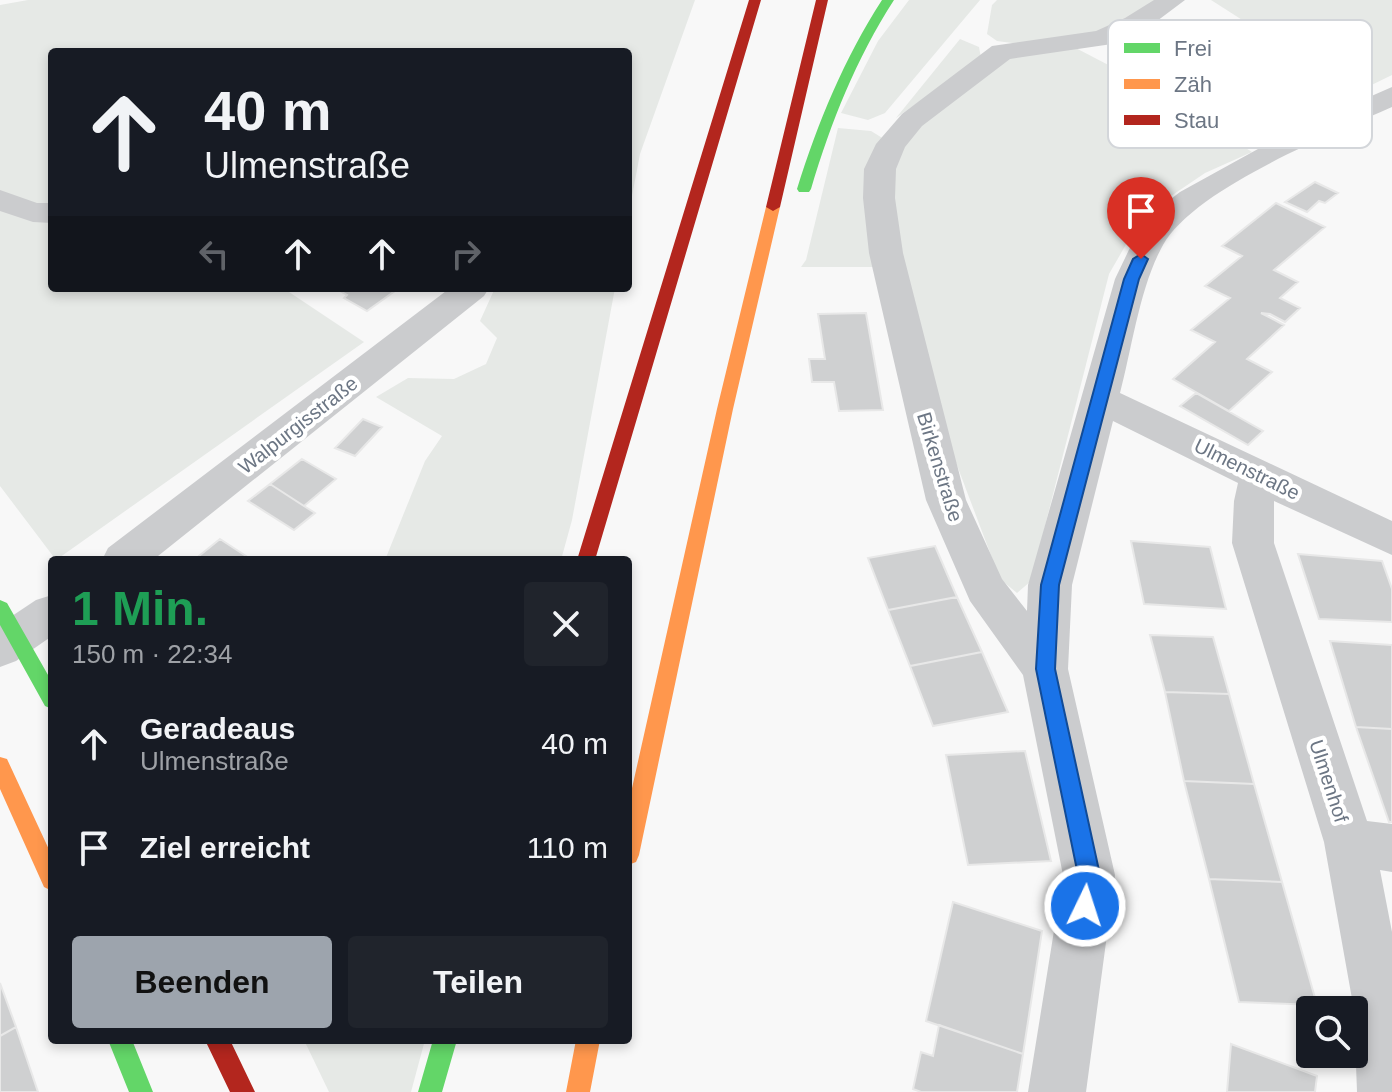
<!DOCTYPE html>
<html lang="de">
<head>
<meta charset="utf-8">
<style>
	body { margin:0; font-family:Helvetica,sans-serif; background:#20242c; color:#f1f3f6; height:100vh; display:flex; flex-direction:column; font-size:30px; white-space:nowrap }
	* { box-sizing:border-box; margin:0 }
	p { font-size:26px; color:#9ea1a6 }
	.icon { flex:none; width:44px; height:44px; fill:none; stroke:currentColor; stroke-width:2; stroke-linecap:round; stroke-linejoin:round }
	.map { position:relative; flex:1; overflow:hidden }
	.side { position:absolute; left:48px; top:556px; width:584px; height:488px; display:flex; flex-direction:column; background:#171b24; border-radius:8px; box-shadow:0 4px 12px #0003 }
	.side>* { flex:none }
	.guide { position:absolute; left:48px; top:48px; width:584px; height:244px; border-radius:8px; box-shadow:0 4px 12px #0003; background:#171b24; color:#f1f3f6; overflow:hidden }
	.fabs { position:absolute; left:1296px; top:996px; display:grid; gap:16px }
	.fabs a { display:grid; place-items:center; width:72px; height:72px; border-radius:8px; background:#171b24; box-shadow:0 4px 12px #0003; font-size:40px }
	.pin { position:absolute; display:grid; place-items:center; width:68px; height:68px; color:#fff; margin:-82px -34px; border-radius:50% 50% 50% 0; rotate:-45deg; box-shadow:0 0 8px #0007 }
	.pin .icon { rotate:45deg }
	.me { position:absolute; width:88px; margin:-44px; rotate:4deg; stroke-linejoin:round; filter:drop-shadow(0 0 6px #0008) }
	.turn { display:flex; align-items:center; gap:28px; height:168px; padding:0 24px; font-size:36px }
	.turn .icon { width:104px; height:104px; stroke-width:2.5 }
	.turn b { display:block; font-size:56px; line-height:68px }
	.lanes { display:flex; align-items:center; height:76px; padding:0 24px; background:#0003; justify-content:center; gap:40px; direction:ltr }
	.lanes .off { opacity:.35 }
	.round { display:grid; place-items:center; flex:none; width:84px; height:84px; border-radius:8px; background:#20242c }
	.overview { display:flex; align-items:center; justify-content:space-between; height:136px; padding:0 24px }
	h1 { font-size:48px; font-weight:600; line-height:60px; color:#1e9e55 }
	.cta { display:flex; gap:16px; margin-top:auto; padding:16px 24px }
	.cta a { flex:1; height:92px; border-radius:8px; background:#9da4ad; color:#111; font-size:32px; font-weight:600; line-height:92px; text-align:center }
	.cta a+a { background:#20242c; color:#f1f3f6 }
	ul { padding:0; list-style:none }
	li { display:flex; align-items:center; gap:24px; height:104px; padding:0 24px }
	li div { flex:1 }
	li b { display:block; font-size:30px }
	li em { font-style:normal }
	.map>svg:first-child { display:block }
	.green { fill:#e6e9e6 }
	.building { fill:#cfd0d1; stroke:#e8e8e8; stroke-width:2 }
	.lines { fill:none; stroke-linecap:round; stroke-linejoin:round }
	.street { fill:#cbccce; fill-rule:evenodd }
	.fast { fill:#63d668; fill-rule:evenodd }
	.slow { fill:#ff974d; fill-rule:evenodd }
	.jam { fill:#b3261e; fill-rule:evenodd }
	.route { fill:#1a73e8; stroke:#114b97; stroke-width:2 }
	.labels { text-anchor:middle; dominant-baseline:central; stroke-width:8; stroke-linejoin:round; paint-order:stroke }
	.street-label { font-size:20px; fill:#6c7684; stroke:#fff }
	.key { fill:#fff; stroke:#d3d6da; stroke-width:2 }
	.key-label { font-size:22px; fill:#6c7684 }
</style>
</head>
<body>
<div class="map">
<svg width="1392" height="1092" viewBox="0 0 1392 1092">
	<rect width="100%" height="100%" fill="#f8f8f8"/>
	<path class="green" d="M28,0H695L640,154L628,217V52H52V288H283L364,342L56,560L0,486V5Z
		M909,0H980L885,113L868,120L841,113L878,41Z
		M997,0H1169L1070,45L1141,82L1252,152L1205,173L1143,215L1109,274L1031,581L1017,593L1000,579L882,267H801L806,260L838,128L871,131L884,139L1019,44L997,41L987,34L992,5Z
		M1211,0H1392V75L1351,95L1305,60Z
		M960,39L979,47L981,58L896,118Z
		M495,288H615L572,520L561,560H385L425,461L442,436L376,397L408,378L454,379L486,364L497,338L480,321Z
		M304,1040H425L411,1092H329Z"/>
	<path class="building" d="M1315,182L1338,193L1325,203L1319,201L1307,212L1285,202Z
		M1276,203L1325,227L1274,270L1298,282L1280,298L1300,308L1285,322L1270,314L1261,313L1284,325L1247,359L1272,372L1229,411L1173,379L1215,342L1191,330L1230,298L1205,286L1242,256L1222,246Z
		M335,288H399L367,311L344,298L347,295Z
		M866,313L883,410L839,411L834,382H812L809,359H825L818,314Z
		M1196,393L1263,431L1248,445L1180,406Z
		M363,419L382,427L355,456L335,448Z
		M302,459L336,479L304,506L270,484Z
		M270,484L304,506L315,513L294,530L248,501Z
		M220,539L252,560H194Z
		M1131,541L1210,547L1226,609L1144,604Z
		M935,546L957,597L888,610L868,558Z
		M1298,554L1382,561L1392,589V622L1319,619Z
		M957,597L982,652L910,666L888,610Z
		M1150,635L1213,637L1229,694L1165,692Z
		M1330,641L1392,645V729L1356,727Z
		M982,652L1008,712L933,726L910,666Z
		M1165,692L1229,694L1254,784L1184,781Z
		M1356,727L1392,729V822H1389Z
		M1025,751L1051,861L968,865L946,755Z
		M1184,781L1254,784L1282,882L1209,879Z
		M1209,879L1282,882L1317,1005L1239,1002Z
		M953,902L1042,931L1023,1054L926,1021Z
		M0,983L16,1027L0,1036Z
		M939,1025L1023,1054L1017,1092H921L913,1089L921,1052L933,1056Z
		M16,1027L38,1092H0V1036Z
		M1231,1044L1317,1076L1315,1092H1227Z"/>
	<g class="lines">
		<path class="street" d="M1154,0H1185L1145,30L1112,44L1010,59L922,126L905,147L896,169L895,198L903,253L966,500L1002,579L1027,611L1028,585L1115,279L1137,233L1154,212L1180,192L1287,133L1392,87V107C1332,134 1195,188 1163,245C1140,286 1132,348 1120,393L1392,521V555L1274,501V543L1367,821L1392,824V872L1380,870L1392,932V1092H1357L1354,1010L1324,842L1232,543L1234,501L1238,483L1113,421L1072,585L1068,669L1115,875L1086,1092H1028L1063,875L1023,675L970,601L926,500L869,253L863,198L864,169L876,144L902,114L992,46L1096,31L1125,18Z
			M0,190L37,203H52V223L33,222L0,211Z
			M450,288H489L484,296L153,560H102L108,548Z
			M52,595V636L16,661L0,667V624L36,600Z"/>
		<path class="fast" d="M882,0H894C856,59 831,122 811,189L809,192H799L797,189C818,122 844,59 882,0Z
			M0,600L7,603L52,682V709L45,706L0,625Z
			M108,1040H132L153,1092H129Z
			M433,1040H457L442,1092H418Z"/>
		<path class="slow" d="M773,203L780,207L733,409L639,855L636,862L628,865V806L717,409L766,207Z
			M0,757L7,759L52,856V891L44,887L0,789Z
			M576,1040H600L590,1092H566Z"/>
		<path class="jam" d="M749,0H761L595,560H577Z
			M816,0H828L780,207L773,211L766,207Z
			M205,1040H230L255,1092H230Z"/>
	</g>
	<path class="route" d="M1141,254L1148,259L1139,279L1059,585L1055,669L1100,875L1093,914L1085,917L1077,914L1073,906L1078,875L1036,669L1041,585L1124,279L1133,259Z"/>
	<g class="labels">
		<g class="street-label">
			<text transform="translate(298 425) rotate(-38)">Walpurgisstraße</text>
			<text transform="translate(940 467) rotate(73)">Birkenstraße</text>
			<text transform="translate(1247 469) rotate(26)">Ulmenstraße</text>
			<text transform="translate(1329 781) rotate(72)">Ulmenhof</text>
		</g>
	</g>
	<rect x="1108" y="20" width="264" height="128" rx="12" class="key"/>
	<rect x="1124" y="43" width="36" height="10" fill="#63d668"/>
	<rect x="1124" y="79" width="36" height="10" fill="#ff974d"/>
	<rect x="1124" y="115" width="36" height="10" fill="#b3261e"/>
	<g class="key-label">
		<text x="1174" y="56">Frei</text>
		<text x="1174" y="92">Zäh</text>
		<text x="1174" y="128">Stau</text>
	</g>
</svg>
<div class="fabs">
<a><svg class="icon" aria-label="search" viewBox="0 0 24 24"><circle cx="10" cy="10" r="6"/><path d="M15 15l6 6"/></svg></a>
</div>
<div class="pin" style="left:1141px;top:259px;background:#d93025"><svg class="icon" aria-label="arrive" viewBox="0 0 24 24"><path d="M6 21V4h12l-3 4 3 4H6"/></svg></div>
<svg class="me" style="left:1085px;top:906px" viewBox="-20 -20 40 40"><circle r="17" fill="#1a73e8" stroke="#fff" stroke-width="3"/><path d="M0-11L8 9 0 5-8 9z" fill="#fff"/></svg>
<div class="guide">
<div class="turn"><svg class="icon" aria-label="ahead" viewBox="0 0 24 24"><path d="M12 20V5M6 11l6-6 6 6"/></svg><div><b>40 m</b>Ulmenstraße</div></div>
<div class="lanes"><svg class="icon off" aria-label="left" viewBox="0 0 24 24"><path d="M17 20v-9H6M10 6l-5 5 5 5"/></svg><svg class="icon" aria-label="ahead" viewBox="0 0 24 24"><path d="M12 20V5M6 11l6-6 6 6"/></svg><svg class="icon" aria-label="ahead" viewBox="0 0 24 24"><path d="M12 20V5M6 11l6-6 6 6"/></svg><svg class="icon off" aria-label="right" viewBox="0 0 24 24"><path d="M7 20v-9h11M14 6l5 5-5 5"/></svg></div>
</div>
<section class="side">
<div class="overview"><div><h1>1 Min.</h1><p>150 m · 22:34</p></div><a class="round"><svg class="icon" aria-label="close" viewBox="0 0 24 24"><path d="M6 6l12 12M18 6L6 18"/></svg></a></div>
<ul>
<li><svg class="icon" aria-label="ahead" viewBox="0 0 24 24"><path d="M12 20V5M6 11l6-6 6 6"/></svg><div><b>Geradeaus</b><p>Ulmenstraße</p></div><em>40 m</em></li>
<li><svg class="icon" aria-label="arrive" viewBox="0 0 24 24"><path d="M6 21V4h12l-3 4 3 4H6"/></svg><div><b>Ziel erreicht</b></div><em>110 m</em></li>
</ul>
<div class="cta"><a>Beenden</a><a>Teilen</a></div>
</section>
</div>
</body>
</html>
